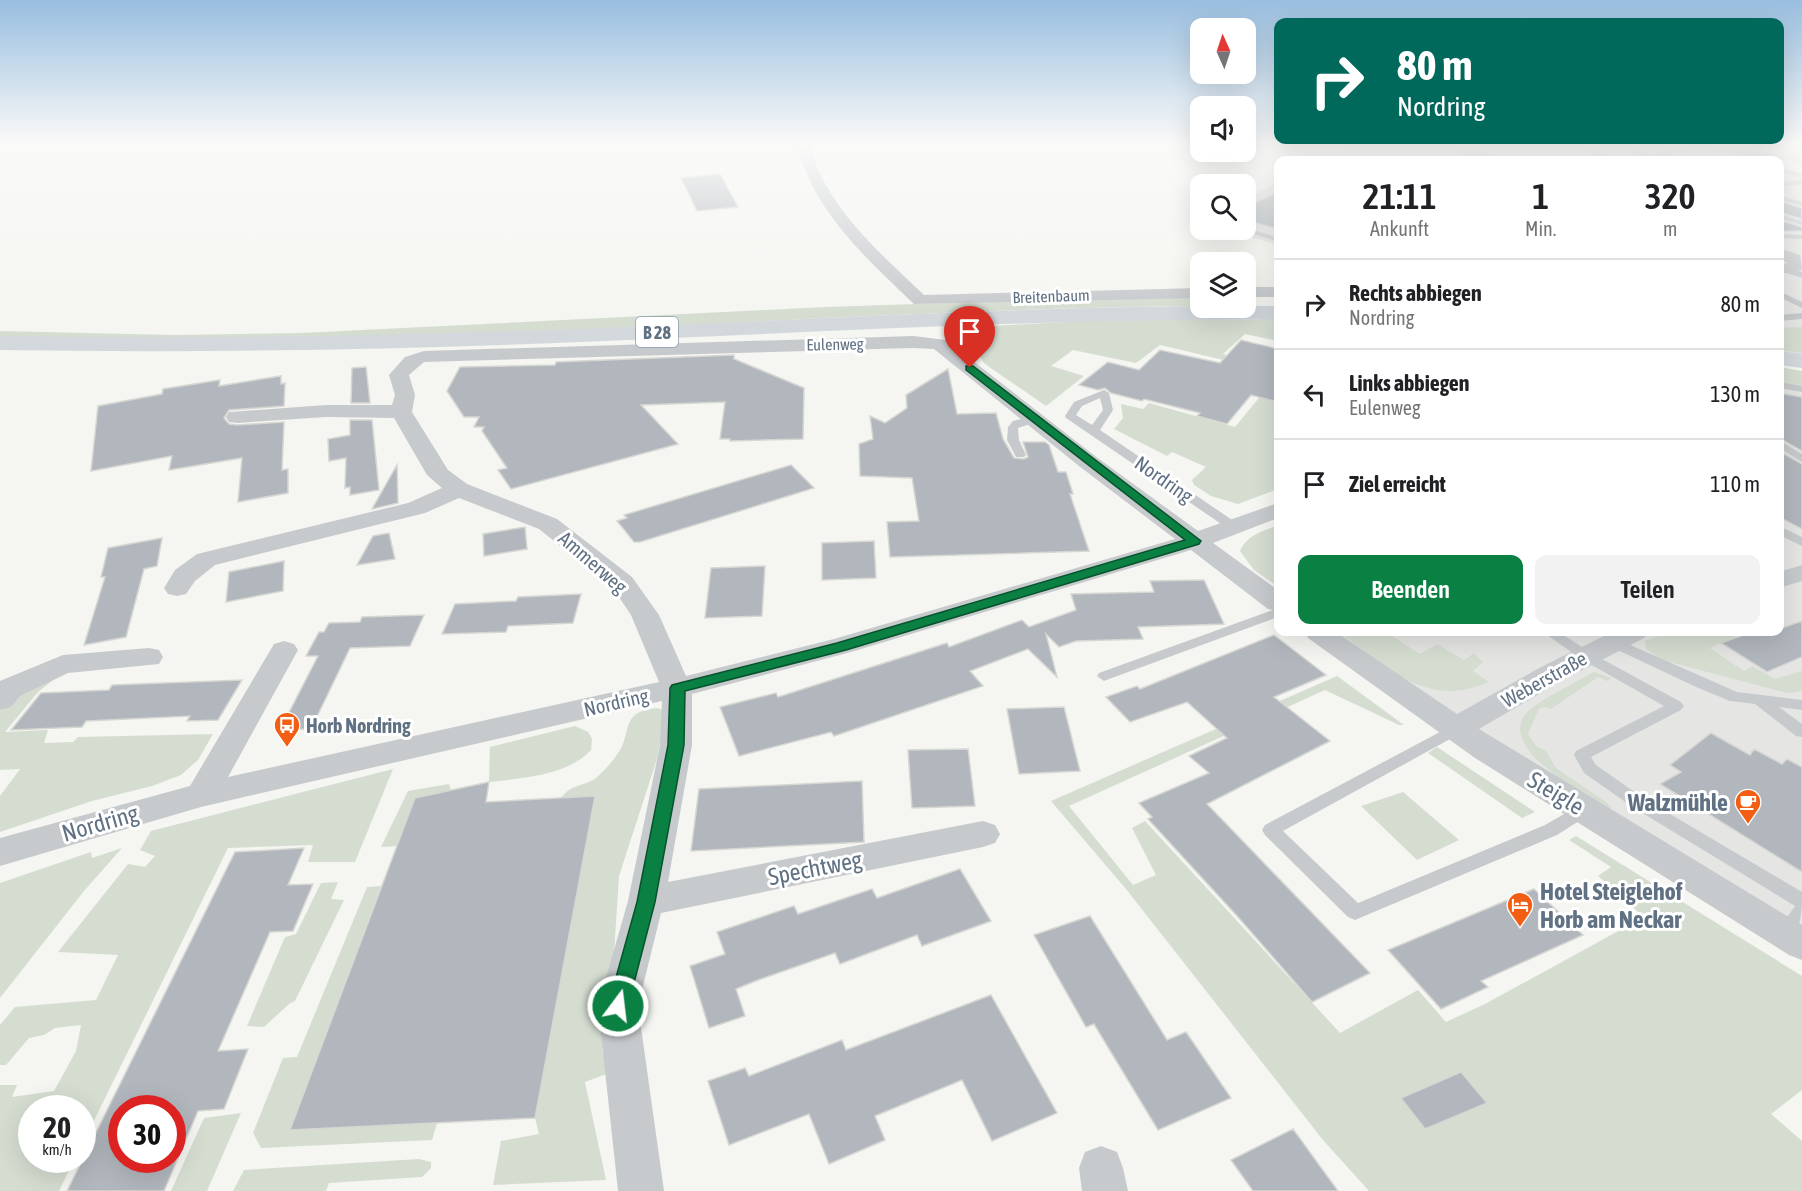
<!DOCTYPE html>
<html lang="de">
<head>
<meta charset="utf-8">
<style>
	body { margin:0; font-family:"Asap Condensed",sans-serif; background:#f2f2f2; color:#202124; height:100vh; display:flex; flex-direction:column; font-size:22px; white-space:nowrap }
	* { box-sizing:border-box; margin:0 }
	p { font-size:20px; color:#757577 }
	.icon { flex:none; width:33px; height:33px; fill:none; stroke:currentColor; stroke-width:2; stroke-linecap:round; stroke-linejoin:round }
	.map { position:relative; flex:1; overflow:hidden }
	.drawer { position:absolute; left:1274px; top:156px; width:510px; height:480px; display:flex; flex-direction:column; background:#fff; border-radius:12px; box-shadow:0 6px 24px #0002 }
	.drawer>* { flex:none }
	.hud { position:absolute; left:1274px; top:18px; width:510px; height:126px; border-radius:12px; box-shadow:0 6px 24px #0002; background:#00695c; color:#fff; overflow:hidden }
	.needle { width:39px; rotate:357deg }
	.controls { position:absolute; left:1190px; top:18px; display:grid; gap:12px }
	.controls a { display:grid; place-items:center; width:66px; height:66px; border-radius:12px; background:#fff; box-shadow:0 6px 24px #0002; font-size:30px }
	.speed { position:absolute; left:18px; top:1095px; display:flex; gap:12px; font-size:30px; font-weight:700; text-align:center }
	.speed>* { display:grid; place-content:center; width:78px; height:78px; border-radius:50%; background:#fff; box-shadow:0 6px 24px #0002; line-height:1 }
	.speed small { font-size:15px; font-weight:400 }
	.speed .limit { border:9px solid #d22; background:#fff; color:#111 }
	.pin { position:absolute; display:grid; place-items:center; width:51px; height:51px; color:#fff; margin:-62px -26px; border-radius:50% 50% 50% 0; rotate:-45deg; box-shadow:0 0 6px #0007 }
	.pin .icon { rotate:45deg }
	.me { position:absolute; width:66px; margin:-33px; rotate:15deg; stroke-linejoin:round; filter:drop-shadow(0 0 4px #0008) }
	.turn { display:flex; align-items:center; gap:21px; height:126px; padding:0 24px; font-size:27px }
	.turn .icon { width:78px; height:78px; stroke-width:2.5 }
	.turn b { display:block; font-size:42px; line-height:51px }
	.eta { display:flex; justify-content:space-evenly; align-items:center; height:102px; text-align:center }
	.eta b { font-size:36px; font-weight:600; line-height:42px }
	.cta { display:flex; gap:12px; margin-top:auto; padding:12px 24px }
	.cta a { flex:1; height:69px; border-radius:12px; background:#0b8043; color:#fff; font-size:24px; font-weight:600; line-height:69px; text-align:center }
	.cta a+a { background:#f2f2f2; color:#202124 }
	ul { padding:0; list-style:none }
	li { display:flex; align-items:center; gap:18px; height:90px; padding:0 24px; border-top:2px solid #e0e0e0 }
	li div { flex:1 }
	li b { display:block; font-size:22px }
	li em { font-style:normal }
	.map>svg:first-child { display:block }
	.built { fill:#e5e6e4 }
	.green { fill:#d5ddd1 }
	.building { fill:#b1b7bd; stroke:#d6d6d3; stroke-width:1.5; fill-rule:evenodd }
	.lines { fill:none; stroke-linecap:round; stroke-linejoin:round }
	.service { fill:#c7cacd; fill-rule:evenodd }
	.minor { fill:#c7cacd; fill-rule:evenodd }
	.primary { fill:#d2d8dc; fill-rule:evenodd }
	.route { fill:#0b8043; stroke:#07532c; stroke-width:1.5 }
	.labels { text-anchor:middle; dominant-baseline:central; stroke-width:6; stroke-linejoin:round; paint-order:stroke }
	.far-street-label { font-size:16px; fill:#617184; stroke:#fff }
	.shield { fill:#fff; stroke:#909ca9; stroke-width:1.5 }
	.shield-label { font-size:18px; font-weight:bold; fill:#617184 }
	.street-label { font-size:20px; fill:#617184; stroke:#fff }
	.poi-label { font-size:20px; font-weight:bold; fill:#617184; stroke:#fff; text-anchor:start }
	.near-street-label { font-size:24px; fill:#617184; stroke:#fff }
	.near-poi-label { font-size:24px; font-weight:bold; fill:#617184; stroke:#fff; text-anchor:end }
</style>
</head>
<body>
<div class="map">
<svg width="1802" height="1191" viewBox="0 0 1802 1191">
	<rect width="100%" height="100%" fill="#f5f5f1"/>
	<path class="built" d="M1350,144H1802V355L1779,352V160H1319Z
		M1278,182V245L1226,230H1245V199Z
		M1779,371L1802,374V934L1518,763L1334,632H1779Z"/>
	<path class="green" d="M1200,295V306C937,308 674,329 410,336C273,340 137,338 0,337V331L174,335L301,333L825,307Z
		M1099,320H1278V341L1245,334L1223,354L1236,358L1232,362L1160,345L1136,363L1073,350L1051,366L1084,376L1046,406L985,364L958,328Z
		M1802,327V353L1779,350V328Z
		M1779,367L1802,371V386L1779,382Z
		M1263,393L1274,395L1268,400L1278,403V489L1238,504L1211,496L1194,485L1192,480L1206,467L1172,452L1167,456L1114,429L1123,418L1121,404L1143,409L1149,403L1235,427Z
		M1278,525V587L1254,570L1240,551C1248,534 1262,532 1278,525Z
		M1339,632H1386L1420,654L1437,644L1464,660L1474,653L1483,662L1473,671L1489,682C1480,685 1471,689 1462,690C1414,698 1374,657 1339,632Z
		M1669,632H1744L1710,648L1744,671L1752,666L1775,679L1802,671V691L1787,693L1662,660L1646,649L1645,641Z
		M1594,672L1612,678L1607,681L1598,677L1551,709L1544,707L1539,709L1528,734L1537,747L1546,751L1556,768L1606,802L1611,807L1610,809C1586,794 1501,752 1524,716C1532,703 1579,681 1594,672Z
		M1337,676L1404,725H1399L1325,690L1069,806L1133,885L1156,875L1132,828L1145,821L1340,1033L1418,990L1446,1022L1485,1004L1644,917L1598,876L1611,867L1569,840L1576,836L1802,976V1090L1771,1114L1802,1141V1191H1369L1323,1140L1126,889L1051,801Z
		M57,677L38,692L5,732L48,730L44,743L73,742L78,737L213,734L198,760L181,775L152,786L92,801L0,832V796L20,769L0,770V711L15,694Z
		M658,708L667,712L656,762L619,876L611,1000L608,1028L602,1050L609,1073L585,1082L606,1180L493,1185L501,1141L539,1134L535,1118L595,797L561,798C569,786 581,786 593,780C601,775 610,764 616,756C634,735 617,711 658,708Z
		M575,726L588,732L592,739L591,750C567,776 522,778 489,782L490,747Z
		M1437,747L1535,812L1522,818L1428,753Z
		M393,769L355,862H308L313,845L228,848L83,1143L82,1108H32V1160H74L59,1191H0V1085H17L12,1097L54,1091L76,1051L81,1025L55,1028L44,1035L29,1038L6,1065H0V1025L15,1007L96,1000L118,955L58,952L128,864L145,867L155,856L140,850L151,831Z
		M449,784L451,791L415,798L397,846L381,847L408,791Z
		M1403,792L1459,840L1417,860L1361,806Z
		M122,848L84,891L0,998V883L91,852L92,858Z
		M338,882L331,899L344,900L295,1001L289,1004L264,1027L247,1026L285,937L296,934L321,883Z
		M381,886L290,1130L437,1123L432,1140L261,1148L253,1133L283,1058L297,1057L367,887Z
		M241,1113L207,1191H171L204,1118Z
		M419,1159L431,1162V1168L422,1177L329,1183L326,1191H233L244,1170Z"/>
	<path class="building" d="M720,174L738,207L697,211L681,178Z
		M1278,192V229L1245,220V208Z
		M1779,201L1802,208V219L1779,212Z
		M1779,220L1802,227V231H1779Z
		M1241,340L1278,349V402L1251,395L1227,424L1197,416L1200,413L1144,399L1142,401L1111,393L1105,388L1098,390L1079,385L1108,362L1139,370L1160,350L1220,363Z
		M734,355V359L804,388L803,439L730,441V439H720L725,402L641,405L678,444L511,489L498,470L507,468L482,431L484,427H474L479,417H464L447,391L460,367L555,365L556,362Z
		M366,367L370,403H351L352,368Z
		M948,369L957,414L996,413L1003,439L1014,458L1024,459L1028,457L1023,442H1045L1049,445L1058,472H1066L1073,494H1070L1089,551L890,557L887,522L919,521L912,478L860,476L859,444L873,439L870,416L885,423L907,408L906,395Z
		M281,376V384L285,383L284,406L229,410L224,418L229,424L237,425L284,422L282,470L288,469V493L238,502L242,458L169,470L172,456L91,471L98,406L162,394L163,389L220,380L219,386Z
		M1779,393L1802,397V451L1779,438Z
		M350,420H372L379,490L350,495V487L345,488L346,458L329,461L328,439L350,435Z
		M1779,451L1802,464V529L1779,517Z
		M397,465L398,503L372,509Z
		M791,465L814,488L640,542H634L617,521L627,518L624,515Z
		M525,527L527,549L484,556L483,534Z
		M389,533L395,559L357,565L373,536Z
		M162,538L157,566L144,569L126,637L84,645L105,577H101L108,548Z
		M874,541L876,578L822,580V543Z
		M284,561L283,591L226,602L229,572Z
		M765,566L762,616L705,618L711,568Z
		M1204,580L1224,624L1138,627L1143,639L1076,641L1059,647L1046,634L1057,677L1028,649L970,671L983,686L834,736L831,732L739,756L720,707L776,693L778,697L947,643L949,647L1022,620L1029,627L1076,610L1071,594L1154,592L1150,581Z
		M581,594L573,623L508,626L506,632L442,634L455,604L516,601L518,597Z
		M424,615L410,646L350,648L311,729L280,730L318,656H306L319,632H324L329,623L360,622L362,617Z
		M1802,621V657L1767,672L1721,643L1752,632H1779V629Z
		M1274,635L1326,675L1274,697L1330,741L1207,804L1370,973L1312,1002L1239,918L1148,819L1152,817L1139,803L1209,773L1189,756L1227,738L1187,702L1130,722L1106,697L1137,686L1140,689Z
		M242,680L218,720L187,721L190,716L86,721L82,727L11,730L41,693L109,690L112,685Z
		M1064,707L1080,771L1019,774L1007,709Z
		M1711,733L1750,755L1754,749L1782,764L1787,759L1802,767V872L1660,784L1681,772L1670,765Z
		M968,749L975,806L912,808L908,750Z
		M862,781L864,842L691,851L699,789Z
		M489,782L486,802L595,796L535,1118L290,1130L415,798Z
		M304,848L288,885L313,884L293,931L270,932L218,1051L248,1049L224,1109L198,1111L164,1191H67L235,852ZM122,1108H172V1160H122Z
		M960,869L991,921L922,946L917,935L840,964L835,953L758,980L736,989L745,1016L709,1028L690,966L725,954L717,932L794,906L798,914L872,889L877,898Z
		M1534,889L1583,935L1481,981L1488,987L1441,1009L1388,950Z
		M1090,916L1167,1040L1186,1032L1231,1098L1158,1130L1094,1024L1086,1027L1034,935Z
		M991,995L1057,1113L992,1141L962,1080L875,1116L885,1140L829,1164L809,1114L729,1145L708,1081L745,1068L749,1076L842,1040L846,1050Z
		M1461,1072L1487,1103L1425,1129L1401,1098Z
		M1293,1129L1338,1191H1253L1231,1160Z"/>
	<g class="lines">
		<path class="service" d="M1498,144H1507V145L1504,147Z
			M1572,144H1581L1607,156L1608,160H1602V158Z
			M1638,144H1648L1636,149L1637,151L1666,160C1655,161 1636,158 1629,148Z
			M1695,145L1798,157L1801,159L1798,161L1695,149L1666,153L1686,160H1677L1659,154L1663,149Z
			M1512,155L1528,160L1487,159Z
			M1779,167L1802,174V178L1779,171Z
			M1802,180V184L1779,187V183Z
			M1779,195L1802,202V206L1779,199Z
			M1779,214L1802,221V225L1779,218Z
			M1245,228L1278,237V242L1240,230Z
			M1779,234L1802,235V239L1779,238Z
			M1783,266L1802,272V278L1780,271V267Z
			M1779,291L1802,302V308L1779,297Z
			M1802,313V319L1779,321V315Z
			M1779,382L1802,386V392L1779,388Z
			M1104,390L1109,393L1113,410L1100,430L1238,524L1240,527L1238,530H1230L1066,418L1065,416L1074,402ZM1100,398L1103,410L1092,425L1076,415L1082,406Z
			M1035,416L1039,417V421L1018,428L1019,440L1026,455L1024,457H1016L1007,440L1008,427L1013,421Z
			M1779,440L1802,454V462L1779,448Z
			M1779,526L1802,537V546L1779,535Z
			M1278,608V617L1109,679L1104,681L1097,676L1099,673Z
			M1543,632H1559L1591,653L1681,702L1684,706L1681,710L1591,757L1596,765L1643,798L1802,892C1802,908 1802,948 1778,939L1776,933L1795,906L1631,806L1584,773L1574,755L1576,751L1664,706L1581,659Z
			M1612,637L1737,692L1802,700V710L1779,707L1802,724V737L1796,736L1755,704L1730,701L1696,687L1607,645L1605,642Z
			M1455,724L1461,725L1463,729L1461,733L1283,831L1358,903L1545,825L1578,806L1584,804L1590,806L1592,810L1590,814L1557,835L1362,917L1355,920L1348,917L1265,835L1262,830L1265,825Z"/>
		<path class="minor" d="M797,144H809C826,207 879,252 924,295L1200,288V298L914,304C867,259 812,210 797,144Z
			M1437,144H1457L1499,157L1501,160H1482L1438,147Z
			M1802,147V166L1793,162L1790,154Z
			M1779,248L1800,255L1802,270L1779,274V264L1788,263L1779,259Z
			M1245,287H1278V297H1245Z
			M913,336L946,340L1095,456L1198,531L1278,503V518L1213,543L1278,590V611L1268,609L1191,550L851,652L692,694V745L668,882L983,821L995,825L1000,834L995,843L983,847L661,913L638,1006L664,1191H618L598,1006L628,901L660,745L662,701L201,807L0,866V838L190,786L274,644L284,641L294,644L298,650L228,777L659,682L631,615L613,588L539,529L459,498L425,513L215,565L195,581L186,594L177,596L168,594L164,588L175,570L197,554L408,503L442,488L427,475L394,418L326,417L237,423L229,422L226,417L229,412L326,405H392L395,395L389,375L405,357L424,351ZM913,348L934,349L1079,466L1175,539L834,639L686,676L659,615L632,577L557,519L467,484L448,470L412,412L415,395L409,375L424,362Z
			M1802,565V581L1779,588V572Z
			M1304,632H1336L1457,714L1541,667L1612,632H1648L1644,638L1561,681L1479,729L1802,925V960L1789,955L1475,758L1308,638Z
			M149,648L159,650L163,657L159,664L68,673L20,696L11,707L0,710V681L63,655Z
			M1101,1146L1117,1152L1123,1168L1128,1191H1082L1079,1168L1085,1152Z"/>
		<path class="primary" d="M1200,306H1278V320C1053,318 829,332 604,341C403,350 201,353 0,350V336C201,339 402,336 603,328C802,320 1001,308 1200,306Z
			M1779,351L1802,354V368L1779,365Z"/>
	</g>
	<linearGradient id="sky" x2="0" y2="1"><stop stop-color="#99bedf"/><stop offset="0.46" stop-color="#fafaf9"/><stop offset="1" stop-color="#fafaf9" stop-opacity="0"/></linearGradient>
	<rect width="1802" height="311" fill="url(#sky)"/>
	<path class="route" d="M966,366H973L1201,541L1199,544L846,650L685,691L684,745L655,902L628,1006L625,1013L618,1015L611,1013L608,1006L637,902L668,745L670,688L672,685L837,643L1185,540L966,370Z"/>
	<defs>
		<g id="bus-pin" transform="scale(1.35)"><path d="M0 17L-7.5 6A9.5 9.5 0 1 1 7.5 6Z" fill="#f25e14" stroke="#fff"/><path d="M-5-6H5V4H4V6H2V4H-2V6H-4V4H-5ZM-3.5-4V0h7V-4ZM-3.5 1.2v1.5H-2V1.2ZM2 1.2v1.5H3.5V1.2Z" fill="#fff"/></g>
		<g id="cafe-pin" transform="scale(1.35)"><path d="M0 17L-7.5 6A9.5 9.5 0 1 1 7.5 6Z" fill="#f25e14" stroke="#fff"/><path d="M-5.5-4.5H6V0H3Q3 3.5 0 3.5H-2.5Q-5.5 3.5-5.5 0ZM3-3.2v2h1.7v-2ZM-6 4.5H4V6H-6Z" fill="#fff"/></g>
		<g id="hotel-pin" transform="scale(1.35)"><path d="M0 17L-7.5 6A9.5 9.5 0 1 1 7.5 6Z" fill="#f25e14" stroke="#fff"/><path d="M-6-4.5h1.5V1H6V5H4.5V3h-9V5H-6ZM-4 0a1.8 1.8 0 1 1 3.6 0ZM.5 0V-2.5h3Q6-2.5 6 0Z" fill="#fff"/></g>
	</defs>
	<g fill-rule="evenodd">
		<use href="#bus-pin" x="287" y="725"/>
		<use href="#cafe-pin" x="1748" y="802"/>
		<use href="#hotel-pin" x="1520" y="905"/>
	</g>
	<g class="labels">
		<g class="far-street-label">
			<text transform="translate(1051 296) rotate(-2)">Breitenbaum</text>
			<text transform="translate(835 344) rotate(-1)">Eulenweg</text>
		</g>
		<rect class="shield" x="636" y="317" width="42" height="30" rx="4.5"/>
		<g class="shield-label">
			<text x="657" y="332">B 28</text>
		</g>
		<g class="street-label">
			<text transform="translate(1164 479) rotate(35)">Nordring</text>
			<text transform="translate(593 562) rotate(41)">Ammerweg</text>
			<text transform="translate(1544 679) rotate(-29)">Weberstraße</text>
			<text transform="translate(616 702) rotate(-13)">Nordring</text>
		</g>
		<g class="poi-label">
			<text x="306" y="725">Horb Nordring</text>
		</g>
		<g class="near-street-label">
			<text transform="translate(1556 793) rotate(31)">Steigle</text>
			<text transform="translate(100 823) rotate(-16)">Nordring</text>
			<text transform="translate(815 868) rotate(-11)">Spechtweg</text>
		</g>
		<g class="near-poi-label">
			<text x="1728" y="802">Walzmühle</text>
			<text x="1540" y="891" text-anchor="start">Hotel Steiglehof<tspan x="1540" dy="28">Horb am Neckar</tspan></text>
		</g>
	</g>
</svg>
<div class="controls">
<a><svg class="needle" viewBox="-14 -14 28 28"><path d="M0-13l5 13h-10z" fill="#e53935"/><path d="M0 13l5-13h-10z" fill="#757577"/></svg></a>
<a><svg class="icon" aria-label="sound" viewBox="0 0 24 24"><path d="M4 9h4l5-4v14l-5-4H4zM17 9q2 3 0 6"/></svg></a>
<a><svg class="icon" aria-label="search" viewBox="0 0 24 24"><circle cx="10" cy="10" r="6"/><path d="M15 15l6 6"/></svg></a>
<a><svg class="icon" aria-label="layers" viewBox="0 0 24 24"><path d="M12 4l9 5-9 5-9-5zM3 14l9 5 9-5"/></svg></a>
</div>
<div class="speed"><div>20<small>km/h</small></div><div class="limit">30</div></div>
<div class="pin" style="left:970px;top:368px;background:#d93025"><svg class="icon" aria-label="arrive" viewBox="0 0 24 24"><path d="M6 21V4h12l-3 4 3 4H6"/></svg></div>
<svg class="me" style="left:618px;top:1006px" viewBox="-20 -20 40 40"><circle r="17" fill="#0b8043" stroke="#fff" stroke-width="3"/><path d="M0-11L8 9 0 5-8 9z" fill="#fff"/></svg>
<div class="hud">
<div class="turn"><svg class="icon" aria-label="right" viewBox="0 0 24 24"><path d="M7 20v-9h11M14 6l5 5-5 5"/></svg><div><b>80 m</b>Nordring</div></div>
</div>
<section class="drawer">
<div class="eta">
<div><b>21:11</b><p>Ankunft</p></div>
<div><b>1</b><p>Min.</p></div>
<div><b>320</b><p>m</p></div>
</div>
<ul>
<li><svg class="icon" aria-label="right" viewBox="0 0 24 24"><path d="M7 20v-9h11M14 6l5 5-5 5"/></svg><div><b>Rechts abbiegen</b><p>Nordring</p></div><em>80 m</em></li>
<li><svg class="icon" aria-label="left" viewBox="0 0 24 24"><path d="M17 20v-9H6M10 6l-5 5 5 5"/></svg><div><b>Links abbiegen</b><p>Eulenweg</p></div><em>130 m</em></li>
<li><svg class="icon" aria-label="arrive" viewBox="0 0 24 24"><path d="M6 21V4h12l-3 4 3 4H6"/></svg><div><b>Ziel erreicht</b></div><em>110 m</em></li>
</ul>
<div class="cta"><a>Beenden</a><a>Teilen</a></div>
</section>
</div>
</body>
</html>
